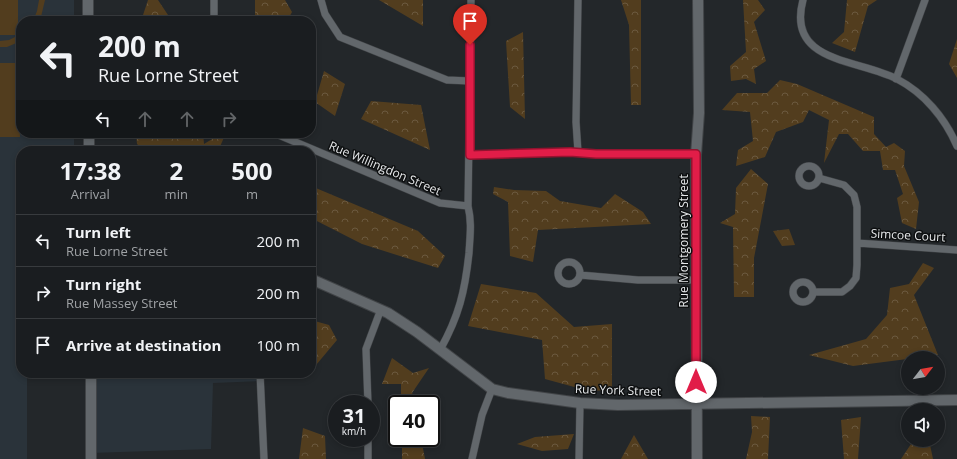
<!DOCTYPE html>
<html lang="en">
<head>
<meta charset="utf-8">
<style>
	body { margin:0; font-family:"Open Sans",sans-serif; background:#272a2d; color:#f1f3f6; height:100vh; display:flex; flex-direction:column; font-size:15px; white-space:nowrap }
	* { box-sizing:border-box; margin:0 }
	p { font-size:13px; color:#9fa2a5 }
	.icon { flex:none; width:22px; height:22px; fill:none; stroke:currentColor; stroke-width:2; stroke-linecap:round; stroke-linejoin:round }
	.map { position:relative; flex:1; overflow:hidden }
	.panel { position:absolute; left:16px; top:146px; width:300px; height:232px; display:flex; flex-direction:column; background:#1a1d20; border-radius:16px; box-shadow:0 2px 6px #0003,0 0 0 1px #383b3e }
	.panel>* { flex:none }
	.guide { position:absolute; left:16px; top:16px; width:300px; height:122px; border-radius:16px; box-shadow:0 2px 6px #0003,0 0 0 1px #383b3e; background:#1a1d20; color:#f1f3f6; overflow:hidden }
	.needle { width:26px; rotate:59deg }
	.buttons { position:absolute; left:901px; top:351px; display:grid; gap:8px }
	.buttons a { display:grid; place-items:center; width:44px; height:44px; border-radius:50%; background:#1a1d20; box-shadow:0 2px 6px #0003,0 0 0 1px #383b3e; font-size:20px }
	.speed { position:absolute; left:328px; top:395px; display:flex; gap:8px; font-size:20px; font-weight:700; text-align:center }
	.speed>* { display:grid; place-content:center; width:52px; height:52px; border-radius:50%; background:#1a1d20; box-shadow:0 2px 6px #0003,0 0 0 1px #383b3e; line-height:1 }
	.speed small { font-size:10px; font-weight:400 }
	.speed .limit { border:2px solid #111; border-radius:6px; background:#fff; color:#111 }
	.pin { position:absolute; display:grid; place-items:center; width:34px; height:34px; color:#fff; margin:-41px -17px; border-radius:50% 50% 50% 0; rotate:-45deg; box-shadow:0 0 4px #0007 }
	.pin .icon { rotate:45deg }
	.me { position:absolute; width:44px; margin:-22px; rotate:0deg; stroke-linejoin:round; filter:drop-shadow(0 0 3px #0008) }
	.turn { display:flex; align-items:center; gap:14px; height:84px; padding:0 16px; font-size:18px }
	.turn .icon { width:52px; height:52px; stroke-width:2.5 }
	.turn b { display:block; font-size:28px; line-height:34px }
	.lanes { display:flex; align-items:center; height:38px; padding:0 16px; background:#0003; justify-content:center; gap:20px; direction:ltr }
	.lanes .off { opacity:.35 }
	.eta { display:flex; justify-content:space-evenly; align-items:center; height:68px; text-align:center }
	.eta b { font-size:24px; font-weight:700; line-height:28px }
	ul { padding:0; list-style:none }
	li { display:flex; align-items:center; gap:12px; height:52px; padding:0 16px; border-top:1px solid #383b3e }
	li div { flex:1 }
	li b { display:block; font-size:15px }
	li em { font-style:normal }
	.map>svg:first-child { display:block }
	.built { fill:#2a333a }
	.forest { fill:url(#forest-crowns) }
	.pitch { fill:#523d1e }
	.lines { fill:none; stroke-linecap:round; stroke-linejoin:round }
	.street-casing { stroke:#414447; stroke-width:8 }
	.secondary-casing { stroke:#414447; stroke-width:12 }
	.street { stroke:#62676b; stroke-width:7 }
	.secondary { stroke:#62676b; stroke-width:10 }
	.route-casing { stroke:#92132f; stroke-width:10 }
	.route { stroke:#e11d48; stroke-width:7 }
	.labels { text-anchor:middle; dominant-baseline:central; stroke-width:3; stroke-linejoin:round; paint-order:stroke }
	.street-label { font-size:12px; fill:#e7e9eb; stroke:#0e1011 }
</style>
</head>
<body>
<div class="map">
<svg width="957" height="459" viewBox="0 0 957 459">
	<defs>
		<pattern id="forest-crowns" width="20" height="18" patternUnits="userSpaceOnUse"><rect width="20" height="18" fill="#523d1e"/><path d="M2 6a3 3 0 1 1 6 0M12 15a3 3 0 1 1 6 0" fill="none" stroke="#6b593f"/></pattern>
	</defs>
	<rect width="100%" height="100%" fill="#23272a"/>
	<path class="built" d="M0,0H74V21H21V133H74V151H21V373H27V459H0Z
		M91,373H260V381L213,383L211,449L91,453Z"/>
	<path class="forest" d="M148,0H158L172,21H141Z
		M255,0H285L292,12L287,21H255Z
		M379,0H423V26Z
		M621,0H641V105H631L629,25Z
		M743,0H758L765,10L754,22L766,61L754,69L756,84L746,79L731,81L730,66L746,52Z
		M847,0H877L868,6L855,52L832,43L844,32Z
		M523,32L525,119L510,107L506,41Z
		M957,39V78L949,64Z
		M324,71L345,84L335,116L315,102Z
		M780,80L797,84L874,117V134L886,147L894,143L905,151L904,166L919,202L916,229L902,223L897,198L903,194L895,170H883L880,151H863L848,134H839L824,163L829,120L809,110L803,122L776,132L765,157L736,166L738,150L753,141L750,112L722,110L737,93H767Z
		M371,101L421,105L430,150L361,119Z
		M136,133H203L204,144L222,133H226L218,151H145L137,144Z
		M751,169L768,184L754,258V297H734L733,227L720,223L735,214L736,188Z
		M311,186L418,231L445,256L438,268L362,244L311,218Z
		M494,187L514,190L546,191L560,201L601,208L615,194L643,212L651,224L538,230L533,262L510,256L508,202L493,194Z
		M789,229L795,245L782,246L773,231Z
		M923,263L934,268L914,295L938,355L853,366L809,355L866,339L887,315L890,288L909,284Z
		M481,284L536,293L574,327L612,324V390L589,391L545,379L542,340L468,326Z
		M311,320L329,325L337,340L311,371Z
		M392,358L413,373L429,368L412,393L420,404H401V384H382Z
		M751,416L770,417L768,459H746L752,432Z
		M861,417L858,459H844L841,420Z
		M303,428L325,436L326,459H299Z
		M574,434L568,449L542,451L517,444L535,437Z
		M634,435L648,459H621Z
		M402,438H421L425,459H402Z
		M929,440L933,459H901L911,444Z"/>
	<path class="pitch" d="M0,0H18V35H0Z
		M39,0H45L40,21H33L37,11Z
		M21,34V41L7,47H0V41L9,40Z
		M0,63H18L20,137H0Z"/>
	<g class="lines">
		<g class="street-casing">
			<path id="street" d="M321,0L325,14L340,37L447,80L470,81
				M803,0C786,63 858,59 897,79C924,93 945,118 957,146
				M214,21V0
				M896,79L925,0
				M274,133L440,203L468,206
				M578,152L576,122L578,0
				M470,155L570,152L596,154L696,155
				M799 176a10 10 0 1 1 20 0a10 10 0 1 1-20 0Z
				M857,243L957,250
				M558 273a11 11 0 1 1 22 0a11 11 0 1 1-22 0Z
				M580,275L638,280H696
				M793 292a10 10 0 1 1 20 0a10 10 0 1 1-20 0Z
				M813,292H842L850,286L856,278L857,265V207L854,195L844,185L819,178
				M440,350C459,316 465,291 469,253C470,235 472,223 468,206L471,0
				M260,373L264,459
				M368,404L366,349L381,309
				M368,459V438
				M472,459L482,415L492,389
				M579,459L580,403"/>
		</g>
		<g class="secondary-casing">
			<path id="secondary" d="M88,0V21
				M89,133V151
				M311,279L388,313L417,332L492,389L508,393L580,403L618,405L957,400
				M91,373V459
				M697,459L696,155L699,113L698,0"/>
		</g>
		<use href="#street" class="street"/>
		<use href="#secondary" class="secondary"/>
	</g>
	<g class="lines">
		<g class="route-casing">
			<path id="route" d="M470,45V155L570,152L596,154H696V382"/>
		</g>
		<use href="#route" class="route"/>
	</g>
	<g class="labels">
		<g class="street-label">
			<text transform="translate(385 168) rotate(23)">Rue Willingdon Street</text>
			<text transform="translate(908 235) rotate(3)">Simcoe Court</text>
			<text transform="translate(683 241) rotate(-90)">Rue Montgomery Street</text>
			<text transform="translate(618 390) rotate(2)">Rue York Street</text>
		</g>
	</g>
</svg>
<div class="buttons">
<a><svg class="needle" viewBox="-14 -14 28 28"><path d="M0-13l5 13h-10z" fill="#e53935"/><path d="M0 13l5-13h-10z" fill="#9fa2a5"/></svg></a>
<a><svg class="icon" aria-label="sound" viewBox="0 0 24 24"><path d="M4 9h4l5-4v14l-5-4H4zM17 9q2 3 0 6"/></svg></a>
</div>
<div class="speed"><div>31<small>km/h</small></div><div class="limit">40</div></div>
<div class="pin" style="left:470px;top:45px;background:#d93025"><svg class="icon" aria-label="arrive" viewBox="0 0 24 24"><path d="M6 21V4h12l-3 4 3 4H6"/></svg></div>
<svg class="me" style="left:696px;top:382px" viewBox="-20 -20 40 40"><circle r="19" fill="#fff"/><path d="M0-13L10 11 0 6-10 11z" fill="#e11d48"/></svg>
<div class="guide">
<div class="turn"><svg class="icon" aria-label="left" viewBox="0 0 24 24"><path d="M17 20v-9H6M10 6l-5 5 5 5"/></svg><div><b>200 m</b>Rue Lorne Street</div></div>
<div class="lanes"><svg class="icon" aria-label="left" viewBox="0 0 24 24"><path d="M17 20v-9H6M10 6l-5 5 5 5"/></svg><svg class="icon off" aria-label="ahead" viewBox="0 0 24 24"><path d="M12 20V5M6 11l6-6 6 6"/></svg><svg class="icon off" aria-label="ahead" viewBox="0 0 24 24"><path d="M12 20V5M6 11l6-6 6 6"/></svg><svg class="icon off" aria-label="right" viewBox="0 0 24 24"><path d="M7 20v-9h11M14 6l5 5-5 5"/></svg></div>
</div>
<section class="panel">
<div class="eta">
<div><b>17:38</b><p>Arrival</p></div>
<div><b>2</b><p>min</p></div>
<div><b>500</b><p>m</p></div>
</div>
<ul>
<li><svg class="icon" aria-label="left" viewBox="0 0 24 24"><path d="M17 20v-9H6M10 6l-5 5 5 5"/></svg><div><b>Turn left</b><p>Rue Lorne Street</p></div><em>200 m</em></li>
<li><svg class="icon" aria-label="right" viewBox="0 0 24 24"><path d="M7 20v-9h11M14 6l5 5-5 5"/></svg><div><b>Turn right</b><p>Rue Massey Street</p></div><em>200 m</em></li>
<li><svg class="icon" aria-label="arrive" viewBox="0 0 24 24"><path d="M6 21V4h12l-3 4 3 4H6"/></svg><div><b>Arrive at destination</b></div><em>100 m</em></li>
</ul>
</section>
</div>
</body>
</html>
